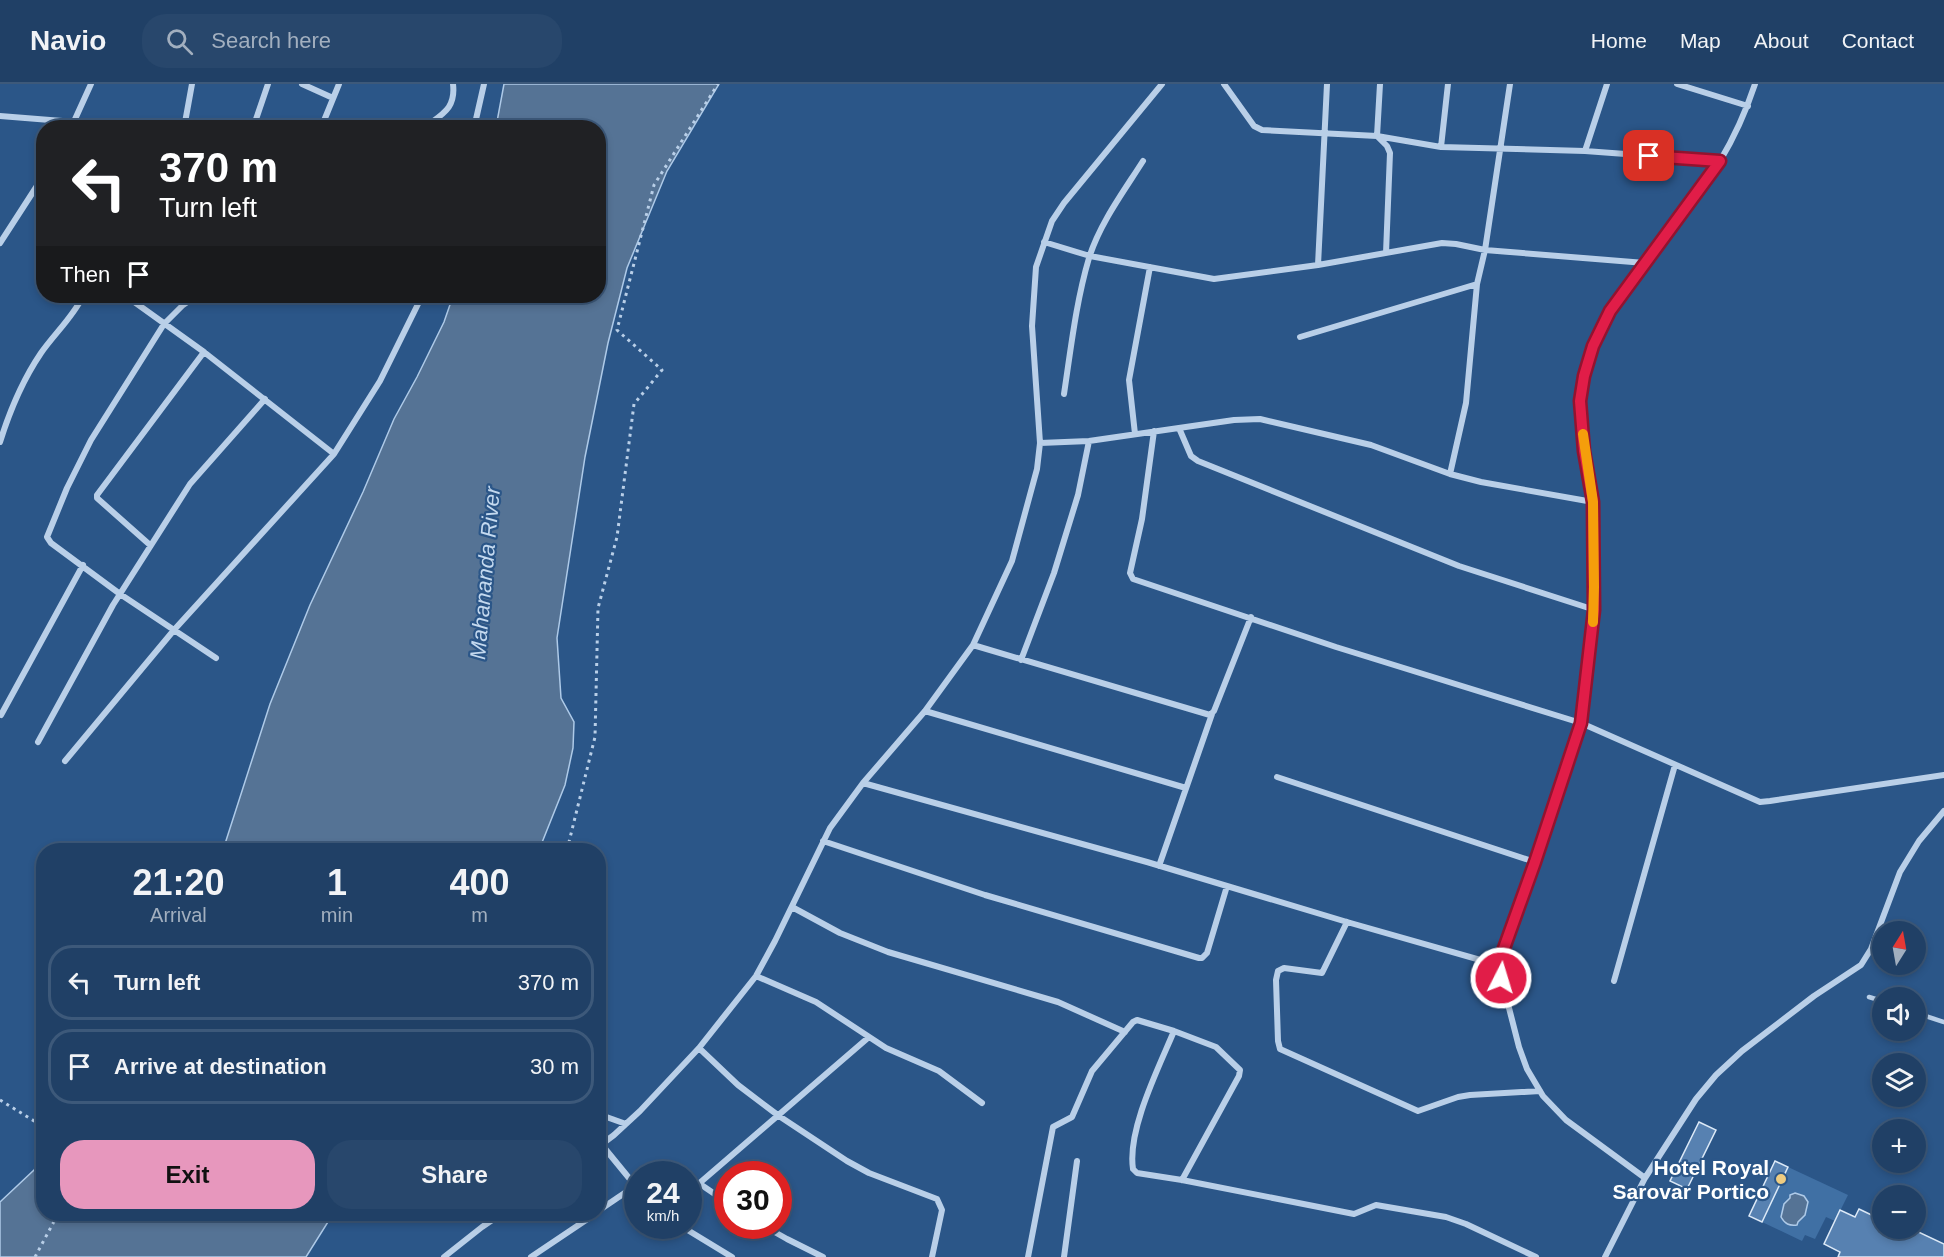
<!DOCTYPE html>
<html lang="en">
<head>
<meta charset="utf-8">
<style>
	body { margin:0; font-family:Arial,sans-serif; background:#28476c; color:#f1f3f6; height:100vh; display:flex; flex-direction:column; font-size:22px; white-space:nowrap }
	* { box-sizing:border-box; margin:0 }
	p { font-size:20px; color:#a2afbf }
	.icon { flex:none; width:33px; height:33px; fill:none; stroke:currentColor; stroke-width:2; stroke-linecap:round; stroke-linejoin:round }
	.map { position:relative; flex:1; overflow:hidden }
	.details { position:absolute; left:36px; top:759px; width:570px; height:378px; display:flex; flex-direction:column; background:#204066; border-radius:24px; box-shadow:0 3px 9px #0003,0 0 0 2px #3d597a }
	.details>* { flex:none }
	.guide { position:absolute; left:36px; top:36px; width:570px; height:183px; border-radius:24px; box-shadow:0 3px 9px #0003,0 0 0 2px #3d597a; background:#202124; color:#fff; overflow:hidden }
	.needle { width:39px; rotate:11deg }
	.tools { position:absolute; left:1872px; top:837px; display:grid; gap:12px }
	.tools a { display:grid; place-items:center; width:54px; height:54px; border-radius:50%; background:#204066; box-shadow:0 3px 9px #0003,0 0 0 2px #3d597a; font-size:30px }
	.speed { position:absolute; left:624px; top:1077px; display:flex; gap:12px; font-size:30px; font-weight:700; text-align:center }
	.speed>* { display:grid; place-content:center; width:78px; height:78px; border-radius:50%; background:#204066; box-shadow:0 3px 9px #0003,0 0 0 2px #3d597a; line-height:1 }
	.speed small { font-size:15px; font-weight:400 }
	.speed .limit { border:9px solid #d22; background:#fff; color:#111 }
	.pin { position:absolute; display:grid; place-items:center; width:51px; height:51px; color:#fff; margin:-26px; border-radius:12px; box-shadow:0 3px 9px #0006 }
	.me { position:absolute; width:66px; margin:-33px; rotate:5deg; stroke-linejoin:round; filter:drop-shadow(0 0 4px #0008) }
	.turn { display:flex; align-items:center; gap:21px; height:126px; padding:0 24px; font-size:27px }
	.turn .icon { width:78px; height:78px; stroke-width:2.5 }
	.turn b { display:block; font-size:42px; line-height:51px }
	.then { display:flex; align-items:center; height:57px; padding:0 24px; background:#0003; gap:12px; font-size:22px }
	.eta { display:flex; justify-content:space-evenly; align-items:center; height:102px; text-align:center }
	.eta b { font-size:36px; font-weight:700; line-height:42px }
	.cta { display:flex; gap:12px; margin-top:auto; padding:12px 24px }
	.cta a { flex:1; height:69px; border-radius:24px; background:#e797bd; color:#111; font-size:24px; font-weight:700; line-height:69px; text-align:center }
	.cta a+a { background:#28476c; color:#f1f3f6 }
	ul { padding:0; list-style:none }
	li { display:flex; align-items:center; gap:18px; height:75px; margin:0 12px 9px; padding:0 12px; border:3px solid #3d597a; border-radius:24px }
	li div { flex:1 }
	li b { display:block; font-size:22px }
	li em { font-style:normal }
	header { display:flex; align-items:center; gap:36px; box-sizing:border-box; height:84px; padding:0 30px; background:#204066; border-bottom:2px solid #3d597a }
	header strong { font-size:28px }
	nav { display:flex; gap:33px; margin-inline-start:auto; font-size:21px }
	.search { width:420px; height:54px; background:#28476c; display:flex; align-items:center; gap:15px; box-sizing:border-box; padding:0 21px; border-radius:24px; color:#a2afbf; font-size:22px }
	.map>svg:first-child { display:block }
	.green { fill:#4070a4 }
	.water { fill:#557395; stroke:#aecae8; stroke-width:1.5 }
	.building { fill:#5781b1; stroke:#dce9f7; stroke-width:1.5 }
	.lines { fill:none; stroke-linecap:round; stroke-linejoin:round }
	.path { stroke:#b9cfe8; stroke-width:3; stroke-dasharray:3 4.5; stroke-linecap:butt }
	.lane { stroke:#b9cfe8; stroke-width:4.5 }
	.street { stroke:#b9cfe8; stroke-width:6 }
	.route-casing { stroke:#92132f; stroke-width:15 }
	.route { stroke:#e11d48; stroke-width:10 }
	.slow { stroke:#f59e0b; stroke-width:10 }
	.poi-dot { fill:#eecc81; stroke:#2b5688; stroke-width:2 }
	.labels { text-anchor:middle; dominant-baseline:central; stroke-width:4.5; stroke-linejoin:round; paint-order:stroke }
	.poi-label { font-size:21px; font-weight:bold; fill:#fff; stroke:#2b5688; text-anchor:end }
	.water-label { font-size:22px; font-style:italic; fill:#c4d9ef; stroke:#2b5688 }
</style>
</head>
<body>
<header>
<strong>Navio</strong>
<div class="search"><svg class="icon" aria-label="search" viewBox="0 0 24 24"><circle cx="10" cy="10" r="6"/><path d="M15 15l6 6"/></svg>Search here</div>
<nav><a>Home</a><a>Map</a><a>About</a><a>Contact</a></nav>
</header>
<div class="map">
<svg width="1944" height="1173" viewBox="0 0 1944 1173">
	<rect width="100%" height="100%" fill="#2b5688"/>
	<path class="green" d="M1788,1083L1848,1111L1835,1137L1826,1133L1815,1155L1805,1151L1802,1157L1762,1138L1771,1120L1764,1117Z"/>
	<path class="water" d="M504,0H719L667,87L627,184L608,259L585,373L557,554L561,614L574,638L573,664L565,701L539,766H223L270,620L310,521L363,408L394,335L417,293L444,238L453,212H598V44L496,43Z
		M43,1074L44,1130H333L306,1173H0V1118L34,1086Z
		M1795,1109L1804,1112L1808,1118L1805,1131L1798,1138L1797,1141C1789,1142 1785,1140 1781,1133L1784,1120L1790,1114V1111Z"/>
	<path class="building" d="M1699,1038L1716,1046L1687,1105L1670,1097Z
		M1775,1077L1788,1083L1762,1138L1749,1132Z
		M1859,1125L1882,1136V1144H1910L1944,1160V1173H1838L1840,1168L1824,1160L1840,1126L1855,1133Z"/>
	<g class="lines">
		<path class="path" d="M567,766L595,653L598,524L617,453L634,320L662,286L617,246L654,101L718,0
			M0,1016L44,1043
			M35,1173L58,1130"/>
		<path class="lane" d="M1869,913L1882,917
			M1916,929L1944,938"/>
		<path class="street" d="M302,0L333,14
			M1224,0L1254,42L1262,46L1377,52L1441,63L1585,67L1720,77
			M1380,0L1377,52L1387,62L1390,69L1386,169
			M1677,0L1748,22
			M0,32L75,38
			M71,44L91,0
			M184,44L192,0
			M253,44L268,0
			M321,44L339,0
			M424,44C442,30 456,25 453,0
			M474,44L484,0
			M1441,63L1448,0
			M1585,67L1607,0
			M1044,158L1090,172L1214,195L1318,181L1442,159L1456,160L1485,166L1645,179
			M0,159L44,91
			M1318,181L1327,0
			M126,212L204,268L334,370
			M196,212L183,221L164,240L91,356L67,404L47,453L51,459L120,510L216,574
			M1300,253L1477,200
			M1064,310C1071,264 1076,218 1089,174C1100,139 1124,107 1143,77
			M1179,344L1191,372L1198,377L1459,482L1595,526
			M1154,347L1142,435L1130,489L1133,495L1336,563L1581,639L1760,718L1770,717L1944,691
			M1135,350L1129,296L1150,183
			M0,358C10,326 22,297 41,269C55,249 73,233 83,212
			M1040,359L1089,357L1234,336L1260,335L1371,361L1450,390L1481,398L1593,418
			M1450,390L1466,319L1477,200L1485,166L1510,0
			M150,461L97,414V411L204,268
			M973,561L1210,631L1214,627L1251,533
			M1021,576L1054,489L1078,411L1089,357
			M925,627L1186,704
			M1,631L83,481
			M38,658L113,521L190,400L265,315
			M65,677L174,546L334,370L380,297L422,212
			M1277,693L1535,778
			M863,699L1147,778L1347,838L1498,881
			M823,757L985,811L1199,874H1202L1207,869L1227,802
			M1159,782L1212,630
			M792,823L840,849L888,868L1058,918L1125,948
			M1347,838L1322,889L1284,884L1278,887L1276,896L1278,957L1280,965L1418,1027L1458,1013L1470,1011L1540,1007
			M756,892L816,918L886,964L939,987L982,1019
			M1614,897L1675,681
			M1174,947C1159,983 1127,1046 1133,1085L1137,1089L1182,1096L1354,1130L1376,1121L1446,1133L1466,1140L1536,1173
			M699,964L738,1001L779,1032L847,1077L869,1089L937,1115L942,1126L932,1173
			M598,1030L626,1040
			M602,1061L638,1105
			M598,1063L614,1051L640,1027L699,964L756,892L775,857L830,744L863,699L925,627L973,561L1012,477L1037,385L1040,359L1032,242L1036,183L1052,137L1064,119L1162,0
			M1645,1094L1566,1036L1543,1012L1527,985L1519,963L1498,881L1535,778L1581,639L1595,526L1593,418L1584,367L1580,317L1584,293L1593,262L1610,227L1720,77C1735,52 1746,27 1755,0
			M700,1100L728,1119
			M688,1109L869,953
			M598,1127L635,1102
			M681,1142L732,1173
			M764,1142L787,1155L823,1173
			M444,1173L482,1143L501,1130
			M531,1173L595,1130
			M1028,1173L1053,1043L1072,1033L1092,987L1133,938L1137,936L1174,947L1216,963L1240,986L1239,992L1182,1096
			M1064,1173L1077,1077
			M1605,1173L1645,1094L1696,1015L1716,991L1742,967L1814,912L1861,881L1871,865L1900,788L1919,757L1944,727"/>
	</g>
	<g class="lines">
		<g class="route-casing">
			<path id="route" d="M1501,894L1498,881L1535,778L1581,639L1594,526L1593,418L1584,367L1580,317L1584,292L1593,262L1610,227L1720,77L1649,72"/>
		</g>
		<use href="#route" class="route"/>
		<path class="slow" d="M1583,350L1593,418L1594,503L1593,538"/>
	</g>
	<circle class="poi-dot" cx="1781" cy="1095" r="6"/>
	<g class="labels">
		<g class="poi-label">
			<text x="1769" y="1083">Hotel Royal<tspan x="1769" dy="24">Sarovar Portico</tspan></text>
		</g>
		<g class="water-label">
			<text transform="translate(485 489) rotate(-85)">Mahananda River</text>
		</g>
	</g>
</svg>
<div class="tools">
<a><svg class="needle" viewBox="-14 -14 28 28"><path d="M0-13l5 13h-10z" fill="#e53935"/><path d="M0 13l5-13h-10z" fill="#a2afbf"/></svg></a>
<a><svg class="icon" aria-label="sound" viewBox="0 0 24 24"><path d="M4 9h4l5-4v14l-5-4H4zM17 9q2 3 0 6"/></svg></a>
<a><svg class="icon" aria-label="layers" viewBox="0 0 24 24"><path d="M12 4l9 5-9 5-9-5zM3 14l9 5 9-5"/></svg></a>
<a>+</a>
<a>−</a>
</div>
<div class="speed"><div>24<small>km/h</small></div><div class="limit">30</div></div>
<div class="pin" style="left:1649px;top:72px;background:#d93025"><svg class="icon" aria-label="arrive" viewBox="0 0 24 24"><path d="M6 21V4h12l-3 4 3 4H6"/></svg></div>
<svg class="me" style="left:1501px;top:894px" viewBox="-20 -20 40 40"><circle r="17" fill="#e11d48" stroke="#fff" stroke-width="3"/><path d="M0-11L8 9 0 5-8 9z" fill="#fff"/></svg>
<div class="guide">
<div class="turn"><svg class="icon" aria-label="left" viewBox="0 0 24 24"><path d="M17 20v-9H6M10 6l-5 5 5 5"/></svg><div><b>370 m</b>Turn left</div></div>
<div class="then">Then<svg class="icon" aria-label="arrive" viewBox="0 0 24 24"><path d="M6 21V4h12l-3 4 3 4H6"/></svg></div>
</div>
<section class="details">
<div class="eta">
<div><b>21:20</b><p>Arrival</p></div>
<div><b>1</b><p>min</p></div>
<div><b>400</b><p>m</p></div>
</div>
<ul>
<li><svg class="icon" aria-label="left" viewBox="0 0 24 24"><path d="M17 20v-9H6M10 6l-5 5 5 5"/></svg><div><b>Turn left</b></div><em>370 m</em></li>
<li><svg class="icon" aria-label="arrive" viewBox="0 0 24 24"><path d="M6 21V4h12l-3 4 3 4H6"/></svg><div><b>Arrive at destination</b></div><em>30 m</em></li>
</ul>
<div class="cta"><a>Exit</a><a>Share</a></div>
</section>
</div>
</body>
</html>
